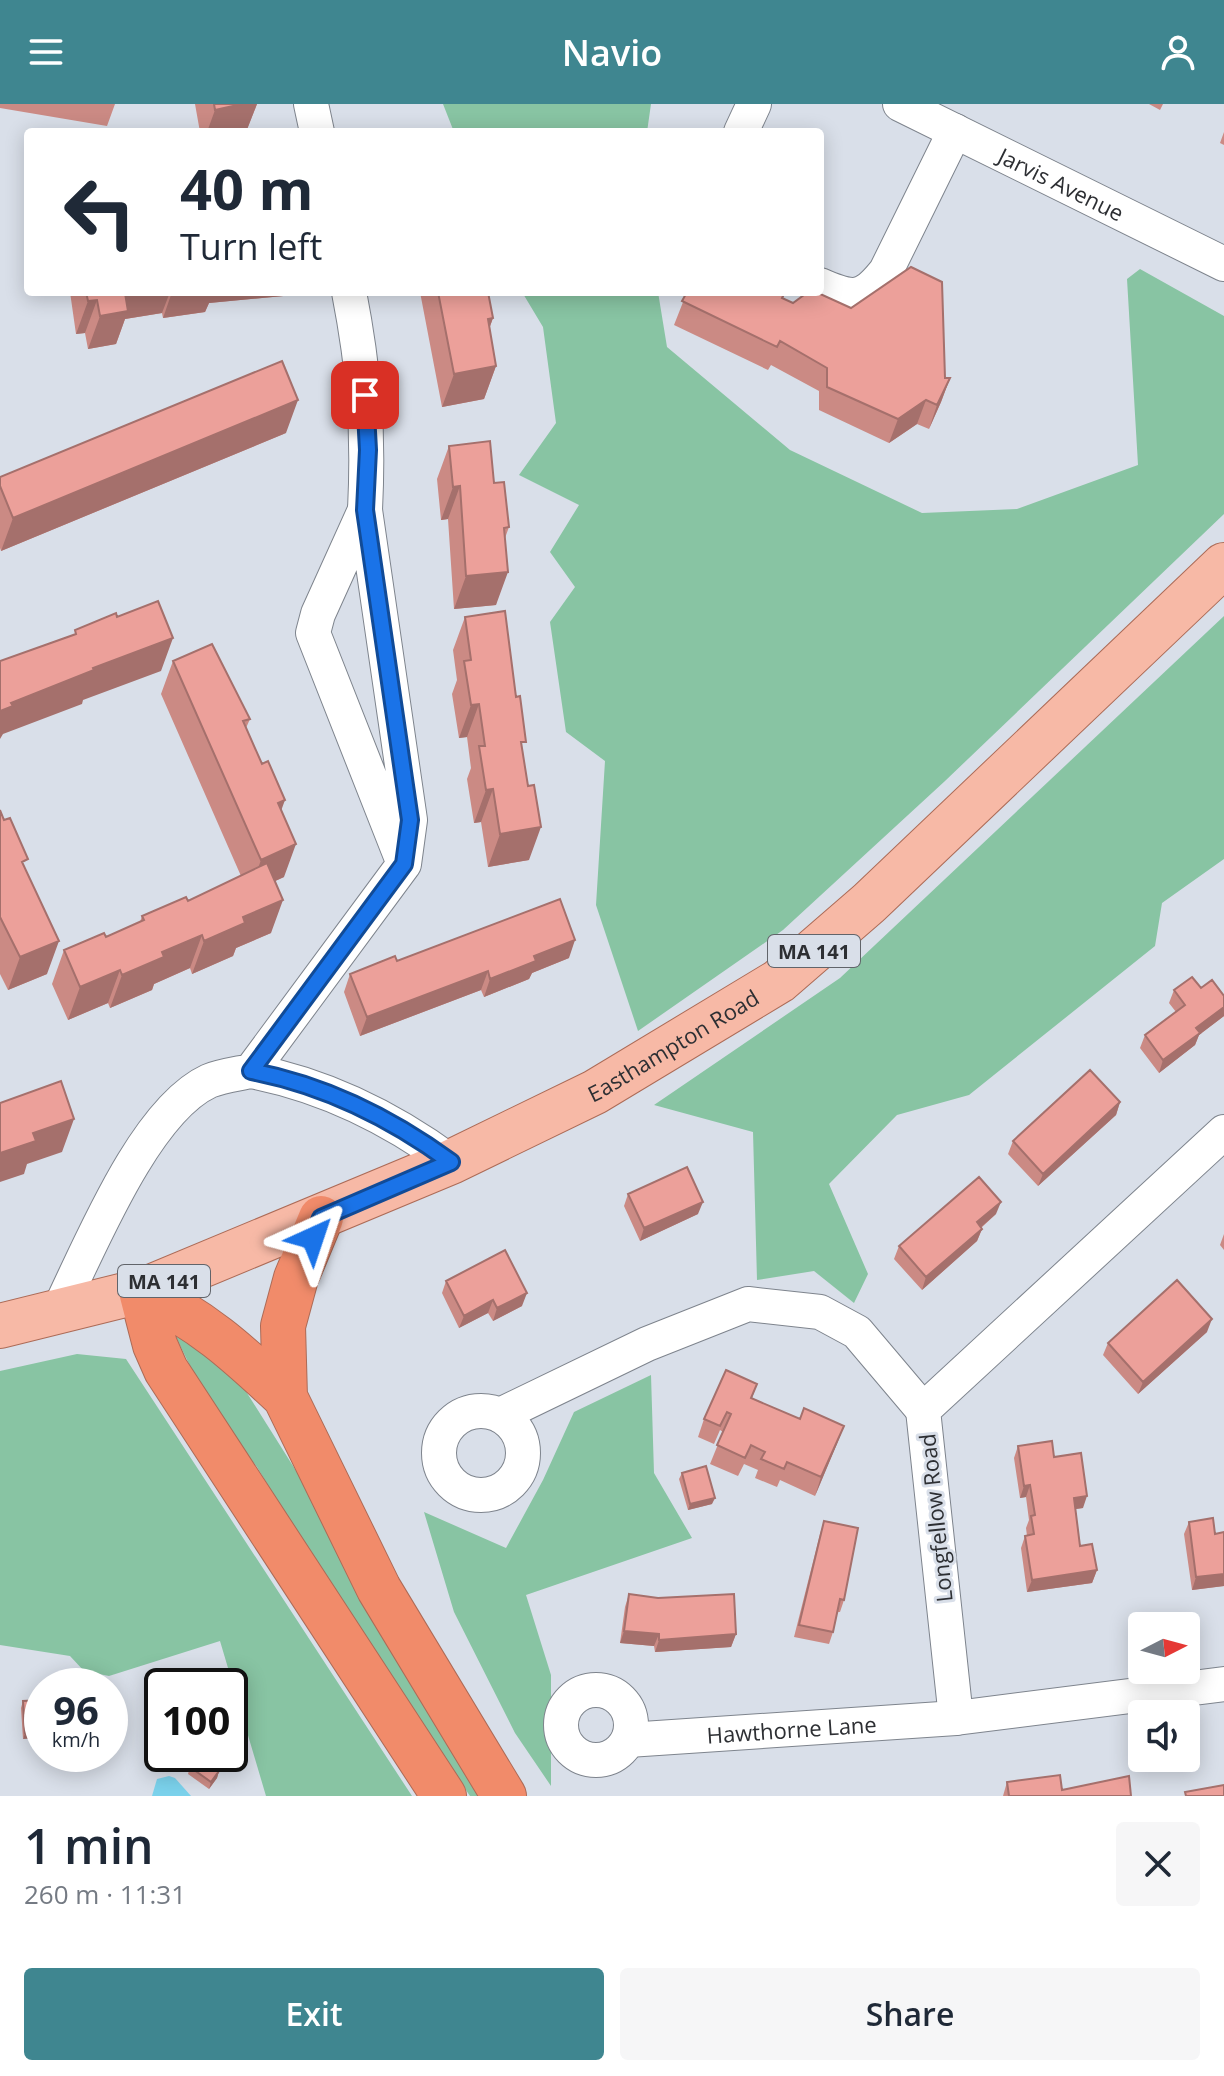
<!DOCTYPE html>
<html lang="en">
<head>
<meta charset="utf-8">
<style>
	body { margin:0; font-family:"Open Sans",sans-serif; background:#f6f6f7; color:#1f2937; height:100vh; display:flex; flex-direction:column; font-size:30px; white-space:nowrap }
	* { box-sizing:border-box; margin:0 }
	p { font-size:26px; color:#747a83 }
	.icon { flex:none; width:44px; height:44px; fill:none; stroke:currentColor; stroke-width:2; stroke-linecap:round; stroke-linejoin:round }
	.map { position:relative; height:1692px; overflow:hidden }
	.details { display:flex; flex-direction:column; background:#fff; flex:1 }
	.details>* { flex:none }
	.hud { position:absolute; left:24px; top:24px; width:800px; height:168px; border-radius:8px; box-shadow:0 4px 20px #0003; background:#fff; color:#1f2937; overflow:hidden }
	.needle { width:52px; rotate:84deg }
	.controls { position:absolute; left:1128px; top:1508px; display:grid; gap:16px }
	.controls a { display:grid; place-items:center; width:72px; height:72px; border-radius:8px; background:#fff; box-shadow:0 4px 20px #0003; font-size:40px }
	.speed { position:absolute; left:24px; top:1564px; display:flex; gap:16px; font-size:40px; font-weight:700; text-align:center }
	.speed>* { display:grid; place-content:center; width:104px; height:104px; border-radius:50%; background:#fff; box-shadow:0 4px 20px #0003; line-height:1 }
	.speed small { font-size:20px; font-weight:400 }
	.speed .limit { border:4px solid #111; border-radius:12px; background:#fff; color:#111 }
	.pin { position:absolute; display:grid; place-items:center; width:68px; height:68px; color:#fff; margin:-34px; border-radius:16px; box-shadow:0 4px 12px #0006 }
	.me { position:absolute; width:88px; margin:-44px; rotate:42deg; stroke-linejoin:round; filter:drop-shadow(0 0 6px #0008) }
	.turn { display:flex; align-items:center; gap:28px; height:168px; padding:0 24px; font-size:36px }
	.turn .icon { width:104px; height:104px; stroke-width:2.5 }
	.turn b { display:block; font-size:56px; line-height:68px }
	.round { display:grid; place-items:center; flex:none; width:84px; height:84px; border-radius:8px; background:#f6f6f7 }
	.overview { display:flex; align-items:center; justify-content:space-between; height:136px; padding:0 24px }
	h1 { font-size:48px; font-weight:600; line-height:60px }
	.action { display:flex; gap:16px; margin-top:auto; padding:16px 24px }
	.action a { flex:1; height:92px; border-radius:8px; background:#3f8690; color:#fff; font-size:32px; font-weight:600; line-height:92px; text-align:center }
	.action a+a { background:#f6f6f7; color:#1f2937 }
	header { display:flex; justify-content:space-between; align-items:center; height:104px; padding:0 24px; background:#3f8690; color:#fff; font-size:36px; font-weight:600 }
	.map>svg:first-child { display:block }
	.green { fill:#88c4a3 }
	.water { fill:#7bd2ec }
	.lines { fill:none; stroke-linecap:round; stroke-linejoin:round }
	.minor-casing { stroke:#7e848d; stroke-width:36 }
	.major-casing { stroke:#ac6b57; stroke-width:46 }
	.highway-casing { stroke:#ac6b57; stroke-width:46 }
	.minor { stroke:#fff; stroke-width:34 }
	.major { stroke:#f7b9a6; stroke-width:44 }
	.highway { stroke:#f18b6a; stroke-width:44 }
	.wall { fill:#cb8a84 }
	.shaded-wall { fill:#a5706c }
	.building { fill:#eca09a; stroke:#a5706c; stroke-width:2 }
	.route-casing { stroke:#114b97; stroke-width:20 }
	.route { stroke:#1a73e8; stroke-width:14 }
	.labels { text-anchor:middle; dominant-baseline:central; stroke-width:6; stroke-linejoin:round; paint-order:stroke }
	.shield { fill:#d9dfe9; stroke:#61646a; stroke-width:2 }
	.shield-label { font-size:20px; font-weight:bold; fill:#2d2f33 }
	.street-label { font-size:22px; fill:#2d2f33; stroke:#d9dfe9 }
</style>
</head>
<body>
<header><svg class="icon" aria-label="menu" viewBox="0 0 24 24"><path d="M4 6h16M4 12h16M4 18h16"/></svg>Navio<svg class="icon" aria-label="person" viewBox="0 0 24 24"><circle cx="12" cy="8" r="4"/><path d="M4 21q1-7 8-7t8 7"/></svg></header>
<div class="map">
<svg width="1224" height="1692" viewBox="0 0 1224 1692">
	<rect width="100%" height="100%" fill="#d9dfe9"/>
	<path class="green" d="M443,0H651L647,28H454Z
		M1140,165L1224,212V410L945,677L783,826L638,927L596,801L605,657L566,628L550,518L575,483L550,448L579,401L519,371L556,319L543,223L522,188H658L667,243L790,346L922,409L1017,405L1138,361L1127,175Z
		M1224,512V755L1162,799L1155,842L969,991L897,1011L829,1080L868,1170L854,1199L814,1167L757,1176L753,1028L654,1001L840,874Z
		M175,1231L230,1262L305,1381L488,1692H470L326,1478L257,1363L206,1295Z
		M77,1250L126,1255L412,1692H266L220,1537L109,1572L84,1567L70,1552L0,1541V1267Z
		M651,1271L654,1369L692,1434L526,1491L551,1571V1682L515,1629L454,1508L424,1408L506,1444L543,1376L574,1308Z"/>
	<path class="water" d="M169,1672L175,1674L191,1692H152L157,1675Z"/>
	<g class="lines">
		<g class="minor-casing">
			<g id="minor">
				<path d="M311,0L317,28"/>
				<path id="s1" d="M900,0L1224,160"/>
				<path d="M741,28L754,0"/>
				<path d="M820,181C854,196 863,196 886,167L955,27"/>
				<path d="M349,188C364,265 369,327 365,406"/>
				<path d="M251,967C324,981 391,1014 451,1058"/>
				<path d="M58,1208C89,1145 144,1007 209,977C221,972 237,970 251,967L404,760L410,716L365,406L318,510L313,529L404,760"/>
				<circle cx="481" cy="1349" r="42"/>
				<path d="M500,1311L647,1240L748,1200L820,1208L857,1228L923,1306"/>
				<circle cx="596" cy="1621" r="35"/>
				<path d="M956,1614L923,1306L1224,1028"/>
				<path id="s2" d="M628,1636L956,1614L1224,1580"/>
			</g>
		</g>
		<g class="major-casing">
			<g id="major">
				<path id="s3" d="M0,1222L141,1187L451,1058L595,988L779,877L869,799L1224,461"/>
			</g>
		</g>
		<g class="highway-casing">
			<path id="highway" d="M321,1114L296,1174L283,1222L285,1293L379,1485L504,1692
				M141,1187L155,1241L166,1266L444,1692
				M141,1187C201,1215 237,1248 285,1293"/>
		</g>
		<use href="#minor" class="minor"/>
		<use href="#major" class="major"/>
		<use href="#highway" class="highway"/>
	</g>
	<path class="wall" d="M0,0H115L107,22L0,4Z
		M195,0H257L246,28H200Z
		M1149,0H1163L1160,6Z
		M1224,28V41L1220,39Z
		M70,188H295L294,191L209,199L205,208L163,214L162,209L125,215L116,240L88,245L85,229L76,230Z
		M420,188H488L493,214L489,225L496,262L484,295L442,303Z
		M687,188H785L783,194L945,274H950L941,298L929,325L917,320L889,339L819,306V287L771,261L768,266L674,221Z
		M286,329L1,447L0,444V373Z
		M449,342L494,379L509,423L505,434L496,501L454,505L448,415L441,416L437,375Z
		M465,513L523,647L529,756L488,763L481,718L474,719L467,675L471,664L467,633L459,634L452,590L457,576L453,546Z
		M173,557L250,615L246,624L281,707L284,773L275,777L271,829L236,844L233,852L192,870L190,864L154,880L152,886L110,904L108,899L68,916L52,880L64,846L106,833L140,818L142,812L188,797L241,772L161,590Z
		M0,706L24,764L47,870L8,886L0,870Z
		M569,854L532,869L529,875L484,893L481,886L360,932L344,888L350,870L397,857Z
		M1201,884L1224,892V912L1199,931L1195,941L1159,969L1140,944L1145,931L1176,908L1169,899L1174,886Z
		M1120,998L1116,1011L1038,1082L1008,1050L1013,1037Z
		M628,1090L698,1110L640,1137L624,1102Z
		M996,1110L981,1124L982,1125L977,1137L922,1186L894,1155L899,1142Z
		M1224,1130V1146L1220,1141Z
		M446,1177L522,1202L493,1217L488,1209L459,1224L442,1189Z
		M1207,1228L1138,1290L1103,1251L1108,1239Z
		M757,1280L752,1294L800,1315L844,1322L815,1392L780,1376L777,1383L755,1374L758,1366L744,1360L738,1372L710,1360L723,1328L720,1326L714,1340L698,1333L704,1315Z
		M1018,1342L1054,1353L1083,1404L1075,1405L1080,1442L1097,1466L1092,1479L1027,1488L1021,1444L1025,1432H1027L1026,1424L1029,1416L1026,1393L1020,1394L1014,1354Z
		M682,1369L712,1400L688,1406L679,1375Z
		M824,1417L844,1496L840,1508H837L833,1528L829,1540L794,1533L820,1430Z
		M1189,1418L1215,1430L1224,1428V1482L1192,1486L1184,1430Z
		M629,1490L736,1530L731,1543L655,1548L654,1542L620,1539L625,1503Z
		M42,1596L23,1635L21,1604L23,1597Z
		M190,1663L219,1667L217,1674L209,1685L188,1670Z
		M1007,1678L1062,1686L1131,1692H1003Z"/>
	<path class="shaded-wall" d="M242,0H257L246,28H207L215,6Z
		M129,188H170L162,209L125,215L116,240L88,245L100,212L125,189Z
		M172,188H295L294,191L209,199L205,208L163,214Z
		M97,196L85,229L76,230L88,197Z
		M493,214L481,247L488,215Z
		M496,262L484,295L442,303L454,270Z
		M950,274L941,298L929,325L937,301Z
		M298,296L286,329L1,447L13,414Z
		M926,296L917,320L889,339L898,315Z
		M460,382L448,415L441,416L453,383Z
		M508,468L496,501L454,505L466,472Z
		M173,534L161,567L83,596L82,600L3,630L0,635V607L11,599L93,564Z
		M479,600L467,633L459,634L471,601Z
		M493,685L481,718L474,719L486,686Z
		M285,696L273,729L278,699Z
		M541,723L529,756L488,763L500,730Z
		M296,740L284,773L249,789L261,756Z
		M283,796L271,829L236,844L233,852L192,870L204,837L243,813Z
		M202,831L190,864L154,880L152,886L110,904L122,871L162,848Z
		M575,836L569,854L532,869L529,875L484,893L490,875L534,852Z
		M59,837L47,870L8,886L20,853Z
		M120,866L108,899L68,916L80,883Z
		M488,867L481,886L360,932L367,913Z
		M1224,903V912L1199,931L1195,941L1159,969L1163,956L1196,924Z
		M1120,998L1116,1011L1038,1082L1043,1070Z
		M74,1015L62,1048L27,1060L24,1070L0,1078V1049L33,1029Z
		M703,1098L698,1110L640,1137L644,1124Z
		M1001,1098L996,1110L972,1131L977,1118Z
		M982,1125L977,1137L922,1186L926,1173Z
		M527,1189L522,1202L493,1217L497,1204Z
		M493,1196L488,1209L459,1224L464,1212Z
		M1212,1215L1207,1228L1138,1290L1143,1278Z
		M844,1322L837,1340L815,1392L821,1373Z
		M1030,1381L1026,1393L1020,1394L1024,1382Z
		M1087,1392L1083,1404L1069,1406L1074,1394Z
		M715,1394L712,1400L688,1406L690,1400Z
		M1097,1466L1092,1479L1027,1488L1032,1476Z
		M1224,1470V1482L1192,1486L1196,1473Z
		M624,1527L659,1530L654,1542L620,1539Z
		M736,1530L731,1543L655,1548L659,1536Z
		M42,1628V1634L23,1635L25,1629Z
		M219,1667L217,1674L209,1685L211,1678Z"/>
	<path class="building" d="M214,0H242L215,6Z
		M911,163L942,178L945,274H950L937,301L926,296L898,315L827,283V264L780,237L777,243L682,197L687,188H785L782,194L793,199L808,188H816L851,204Z
		M86,188H132L125,189L128,207L100,212L97,196L88,197Z
		M438,188H488L493,214L488,215L496,262L454,270Z
		M282,257L298,296L13,414L0,382V373Z
		M490,337L494,379L504,378L509,423L504,424L508,468L466,472L460,382L453,383L449,342Z
		M158,497L173,534L93,564L94,566L11,599L13,602L0,607V557L76,530L75,526L116,509L117,513Z
		M505,507L516,593L520,592L526,638H521L528,682L534,681L541,723L500,730L493,685L486,686L479,642H485L479,600L471,601L464,557L471,556L465,513Z
		M212,540L250,615L243,617L262,660L268,657L285,696L278,699L296,740L261,756L173,557Z
		M0,706L4,716L10,714L28,755L22,758L59,837L20,853L0,813Z
		M267,759L283,796L243,813L245,819L204,837L202,831L162,848L164,853L122,871L120,866L80,883L64,846L104,829L106,833L144,816L142,812L186,793L188,797Z
		M560,795L575,836L534,852L536,857L490,875L488,867L367,913L350,870L395,852L397,857Z
		M1192,873L1201,884L1212,876L1224,892V903L1196,924L1200,929L1163,956L1145,931L1185,901L1174,886Z
		M1090,966L1120,998L1043,1070L1013,1037Z
		M61,977L74,1015L33,1029L36,1037L0,1049V999Z
		M687,1063L703,1098L644,1124L628,1090Z
		M979,1073L1001,1098L977,1118L982,1125L926,1173L899,1142Z
		M505,1146L527,1189L497,1204L493,1196L464,1212L446,1177Z
		M1177,1176L1212,1215L1143,1278L1108,1239Z
		M726,1266L757,1280L751,1294L800,1315L804,1304L844,1322L821,1373L787,1358L784,1365L761,1355L765,1348L751,1341L745,1354L717,1341L731,1310L727,1308L720,1322L704,1315Z
		M1052,1337L1054,1353L1081,1349L1087,1392L1074,1394L1080,1442L1092,1440L1097,1466L1032,1476L1025,1432L1034,1430L1031,1412L1035,1411L1030,1381L1024,1382L1018,1342Z
		M706,1362L715,1394L690,1400L682,1369Z
		M1213,1414L1215,1430L1224,1428V1470L1196,1473L1189,1418Z
		M824,1417L858,1424L844,1496L840,1495L833,1528L799,1521Z
		M629,1490L658,1494L734,1490L736,1530L659,1536V1530L624,1527Z
		M42,1596V1628L25,1629L23,1597Z
		M198,1652L219,1667L211,1678L190,1663Z
		M1060,1671L1062,1686L1129,1672L1131,1692H1009L1007,1678Z
		M1224,1681V1692H1186L1185,1688Z"/>
	<g class="lines">
		<g class="route-casing">
			<path id="route" d="M313,1134L321,1114L451,1058C391,1014 324,981 251,967L404,760L410,716L365,406L368,346L365,291"/>
		</g>
		<use href="#route" class="route"/>
	</g>
	<g class="labels">
		<g class="shield">
			<rect x="768" y="831" width="92" height="32" rx="6"/>
			<rect x="118" y="1161" width="92" height="32" rx="6"/>
		</g>
		<g class="shield-label">
			<text x="814" y="847">MA 141</text>
			<text x="164" y="1177">MA 141</text>
		</g>
		<g class="street-label">
			<text stroke="none"><textPath href="#s1" startOffset="180">Jarvis Avenue</textPath></text>
			<text stroke="none"><textPath href="#s3" startOffset="732">Easthampton Road</textPath></text>
			<text transform="translate(935 1414) rotate(-96)">Longfellow Road</text>
			<text stroke="none"><textPath href="#s2" startOffset="164">Hawthorne Lane</textPath></text>
		</g>
	</g>
</svg>
<div class="controls">
<a><svg class="needle" viewBox="-14 -14 28 28"><path d="M0-13l5 13h-10z" fill="#e53935"/><path d="M0 13l5-13h-10z" fill="#747a83"/></svg></a>
<a><svg class="icon" aria-label="sound" viewBox="0 0 24 24"><path d="M4 9h4l5-4v14l-5-4H4zM17 9q2 3 0 6"/></svg></a>
</div>
<div class="speed"><div>96<small>km/h</small></div><div class="limit">100</div></div>
<div class="pin" style="left:365px;top:291px;background:#d93025"><svg class="icon" aria-label="arrive" viewBox="0 0 24 24"><path d="M6 21V4h12l-3 4 3 4H6"/></svg></div>
<svg class="me" style="left:313px;top:1134px" viewBox="-20 -20 40 40"><path d="M0-17L14 15 0 8-14 15z" fill="#1a73e8" stroke="#fff" stroke-width="4"/></svg>
<div class="hud">
<div class="turn"><svg class="icon" aria-label="left" viewBox="0 0 24 24"><path d="M17 20v-9H6M10 6l-5 5 5 5"/></svg><div><b>40 m</b>Turn left</div></div>
</div>
</div>
<section class="details">
<div class="overview"><div><h1>1 min</h1><p>260 m · 11:31</p></div><a class="round"><svg class="icon" aria-label="close" viewBox="0 0 24 24"><path d="M6 6l12 12M18 6L6 18"/></svg></a></div>
<div class="action"><a>Exit</a><a>Share</a></div>
</section>
</body>
</html>
